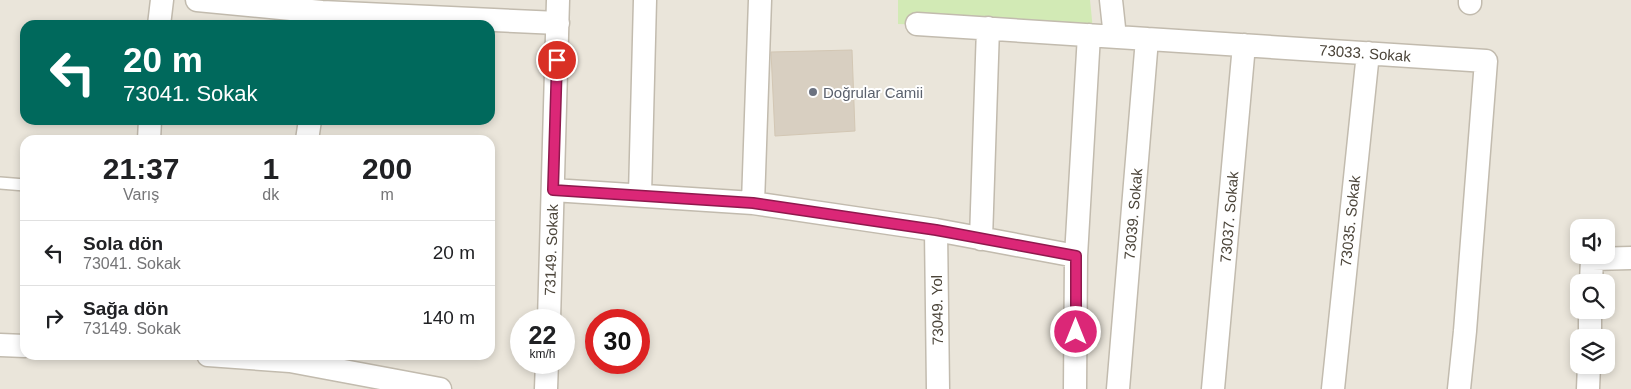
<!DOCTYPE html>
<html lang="tr">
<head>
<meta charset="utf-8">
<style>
	body { margin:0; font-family:Arial,sans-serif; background:#f2f2f2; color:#202124; height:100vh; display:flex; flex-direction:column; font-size:19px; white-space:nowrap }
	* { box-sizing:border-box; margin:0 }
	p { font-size:16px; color:#757577 }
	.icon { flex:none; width:28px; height:28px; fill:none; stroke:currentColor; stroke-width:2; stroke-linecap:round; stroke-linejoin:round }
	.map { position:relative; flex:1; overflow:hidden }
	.drawer { position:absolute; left:20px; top:135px; width:475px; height:225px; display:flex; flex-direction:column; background:#fff; border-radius:15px; box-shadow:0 2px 8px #0003 }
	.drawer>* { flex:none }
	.banner { position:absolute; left:20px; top:20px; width:475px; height:105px; border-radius:15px; box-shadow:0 2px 8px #0003; background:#00695c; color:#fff; overflow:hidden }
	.tools { position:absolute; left:1570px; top:219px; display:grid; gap:10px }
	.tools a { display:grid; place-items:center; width:45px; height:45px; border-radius:10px; background:#fff; box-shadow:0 2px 8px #0003; font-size:25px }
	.speed { position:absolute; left:510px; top:309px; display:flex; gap:10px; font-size:25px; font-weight:700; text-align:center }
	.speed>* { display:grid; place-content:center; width:65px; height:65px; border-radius:50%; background:#fff; box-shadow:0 2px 8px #0003; line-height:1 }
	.speed small { font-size:12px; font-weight:400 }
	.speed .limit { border:8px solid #d22; background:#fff; color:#111 }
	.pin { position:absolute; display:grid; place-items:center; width:42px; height:42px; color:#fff; margin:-21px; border:2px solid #fff; border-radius:50%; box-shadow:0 1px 5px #0007 }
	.me { position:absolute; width:55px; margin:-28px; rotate:0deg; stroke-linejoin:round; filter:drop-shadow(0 0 4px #0008) }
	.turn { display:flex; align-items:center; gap:18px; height:105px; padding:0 20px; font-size:22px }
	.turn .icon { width:65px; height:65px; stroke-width:2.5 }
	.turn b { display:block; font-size:35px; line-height:42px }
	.eta { display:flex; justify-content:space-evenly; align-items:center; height:85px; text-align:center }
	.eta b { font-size:30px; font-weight:700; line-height:35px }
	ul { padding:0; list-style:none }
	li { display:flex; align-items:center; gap:15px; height:65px; padding:0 20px; border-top:1px solid #e0e0e0 }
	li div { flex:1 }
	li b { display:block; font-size:19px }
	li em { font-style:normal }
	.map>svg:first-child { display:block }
	.residential { fill:#eae5da; fill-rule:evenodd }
	.green { fill:#d2eab5 }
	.building { fill:#d8cfc1; stroke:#d3c7b4 }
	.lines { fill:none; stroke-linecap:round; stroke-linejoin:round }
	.lane-casing { stroke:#c2bbae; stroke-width:14 }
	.street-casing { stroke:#c2bbae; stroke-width:25 }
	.lane { stroke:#fff; stroke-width:11 }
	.street { stroke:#fff; stroke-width:22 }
	.route-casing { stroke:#8e194d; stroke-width:12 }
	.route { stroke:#db2777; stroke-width:9 }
	.worship-dot { fill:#6b7280; stroke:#fff; stroke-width:2 }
	.labels { text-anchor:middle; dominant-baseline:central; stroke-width:4; stroke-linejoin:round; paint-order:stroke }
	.street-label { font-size:15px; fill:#4b4439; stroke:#fff }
	.worship-label { font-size:15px; fill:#5b616d; stroke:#fff; text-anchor:start }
</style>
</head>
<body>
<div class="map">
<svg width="1631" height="389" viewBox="0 0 1631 389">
	<rect width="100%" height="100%" fill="#f6f3ec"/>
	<path class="residential" d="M0,0H1631V389H0ZM25,25H490V120H25ZM25,140H490V355H25ZM1579,228H1606V255H1579ZM1579,282H1606V310H1579ZM521,320H564V362H521ZM596,320H639V362H596ZM1579,338H1606V365H1579Z"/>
	<path class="green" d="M898,0H1090L1093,30L898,24Z"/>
	<path class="building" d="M852,50L855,131L775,136L771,52Z"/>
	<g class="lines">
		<g class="lane-casing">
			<path id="lane" d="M0,183L25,185"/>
		</g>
		<g class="street-casing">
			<path id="street" d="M197,0L322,12L558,23
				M1111,0L1115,37
				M1470,0V3
				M917,24L1486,61L1465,331L1459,389
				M159,25L162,0
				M149,140L150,120
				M307,140L310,120
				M553,190L753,203L936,230L1076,256L1075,389
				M640,195L645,0
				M753,203L760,0
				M936,230L938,389
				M981,239L988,28
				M1076,256L1089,35
				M1591,282L1592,259L1631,258
				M549,320L558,0
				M1590,338V310
				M0,345L25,346
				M208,355L290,361L440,389
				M546,389L547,362
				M1118,389L1147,39
				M1213,389L1244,45
				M1333,389L1368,53
				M1588,389L1589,365"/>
		</g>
		<use href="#lane" class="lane"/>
		<use href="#street" class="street"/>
	</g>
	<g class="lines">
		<g class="route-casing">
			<path id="route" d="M557,60L553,190L753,203L936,230L1076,256V332"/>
		</g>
		<use href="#route" class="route"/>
	</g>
	<circle class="worship-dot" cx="813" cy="92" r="5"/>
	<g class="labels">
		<g class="street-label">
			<text transform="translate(1365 53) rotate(4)">73033. Sokak</text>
			<text transform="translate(1133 214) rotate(-85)">73039. Sokak</text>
			<text transform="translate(1229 217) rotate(-85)">73037. Sokak</text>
			<text transform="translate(1350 221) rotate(-84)">73035. Sokak</text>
			<text transform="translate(551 250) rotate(-88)">73149. Sokak</text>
			<text transform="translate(937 310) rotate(-91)">73049. Yol</text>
		</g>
		<g class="worship-label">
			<text x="823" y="92">Doğrular Camii</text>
		</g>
	</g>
</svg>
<div class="tools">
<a><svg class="icon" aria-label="sound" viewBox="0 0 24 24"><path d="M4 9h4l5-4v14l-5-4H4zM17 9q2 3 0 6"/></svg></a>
<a><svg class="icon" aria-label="search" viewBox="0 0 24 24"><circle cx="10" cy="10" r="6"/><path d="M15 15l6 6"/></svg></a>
<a><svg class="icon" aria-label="layers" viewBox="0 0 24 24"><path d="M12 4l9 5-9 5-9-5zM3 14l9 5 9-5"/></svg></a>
</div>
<div class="speed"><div>22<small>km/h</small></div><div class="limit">30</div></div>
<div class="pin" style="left:557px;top:60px;background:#d93025"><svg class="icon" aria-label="arrive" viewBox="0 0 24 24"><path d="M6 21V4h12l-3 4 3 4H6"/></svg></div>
<svg class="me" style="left:1076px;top:332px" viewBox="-20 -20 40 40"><circle r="17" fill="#db2777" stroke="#fff" stroke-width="3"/><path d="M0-11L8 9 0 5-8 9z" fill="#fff"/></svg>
<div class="banner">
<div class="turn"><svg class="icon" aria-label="left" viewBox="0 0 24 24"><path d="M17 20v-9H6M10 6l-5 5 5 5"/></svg><div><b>20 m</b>73041. Sokak</div></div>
</div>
<section class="drawer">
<div class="eta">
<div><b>21:37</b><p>Varış</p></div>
<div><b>1</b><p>dk</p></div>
<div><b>200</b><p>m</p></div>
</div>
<ul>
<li><svg class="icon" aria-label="left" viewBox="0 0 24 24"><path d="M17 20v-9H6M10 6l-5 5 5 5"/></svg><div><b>Sola dön</b><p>73041. Sokak</p></div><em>20 m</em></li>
<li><svg class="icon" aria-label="right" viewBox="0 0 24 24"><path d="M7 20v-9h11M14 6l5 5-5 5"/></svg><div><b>Sağa dön</b><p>73149. Sokak</p></div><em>140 m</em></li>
</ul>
</section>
</div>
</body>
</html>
